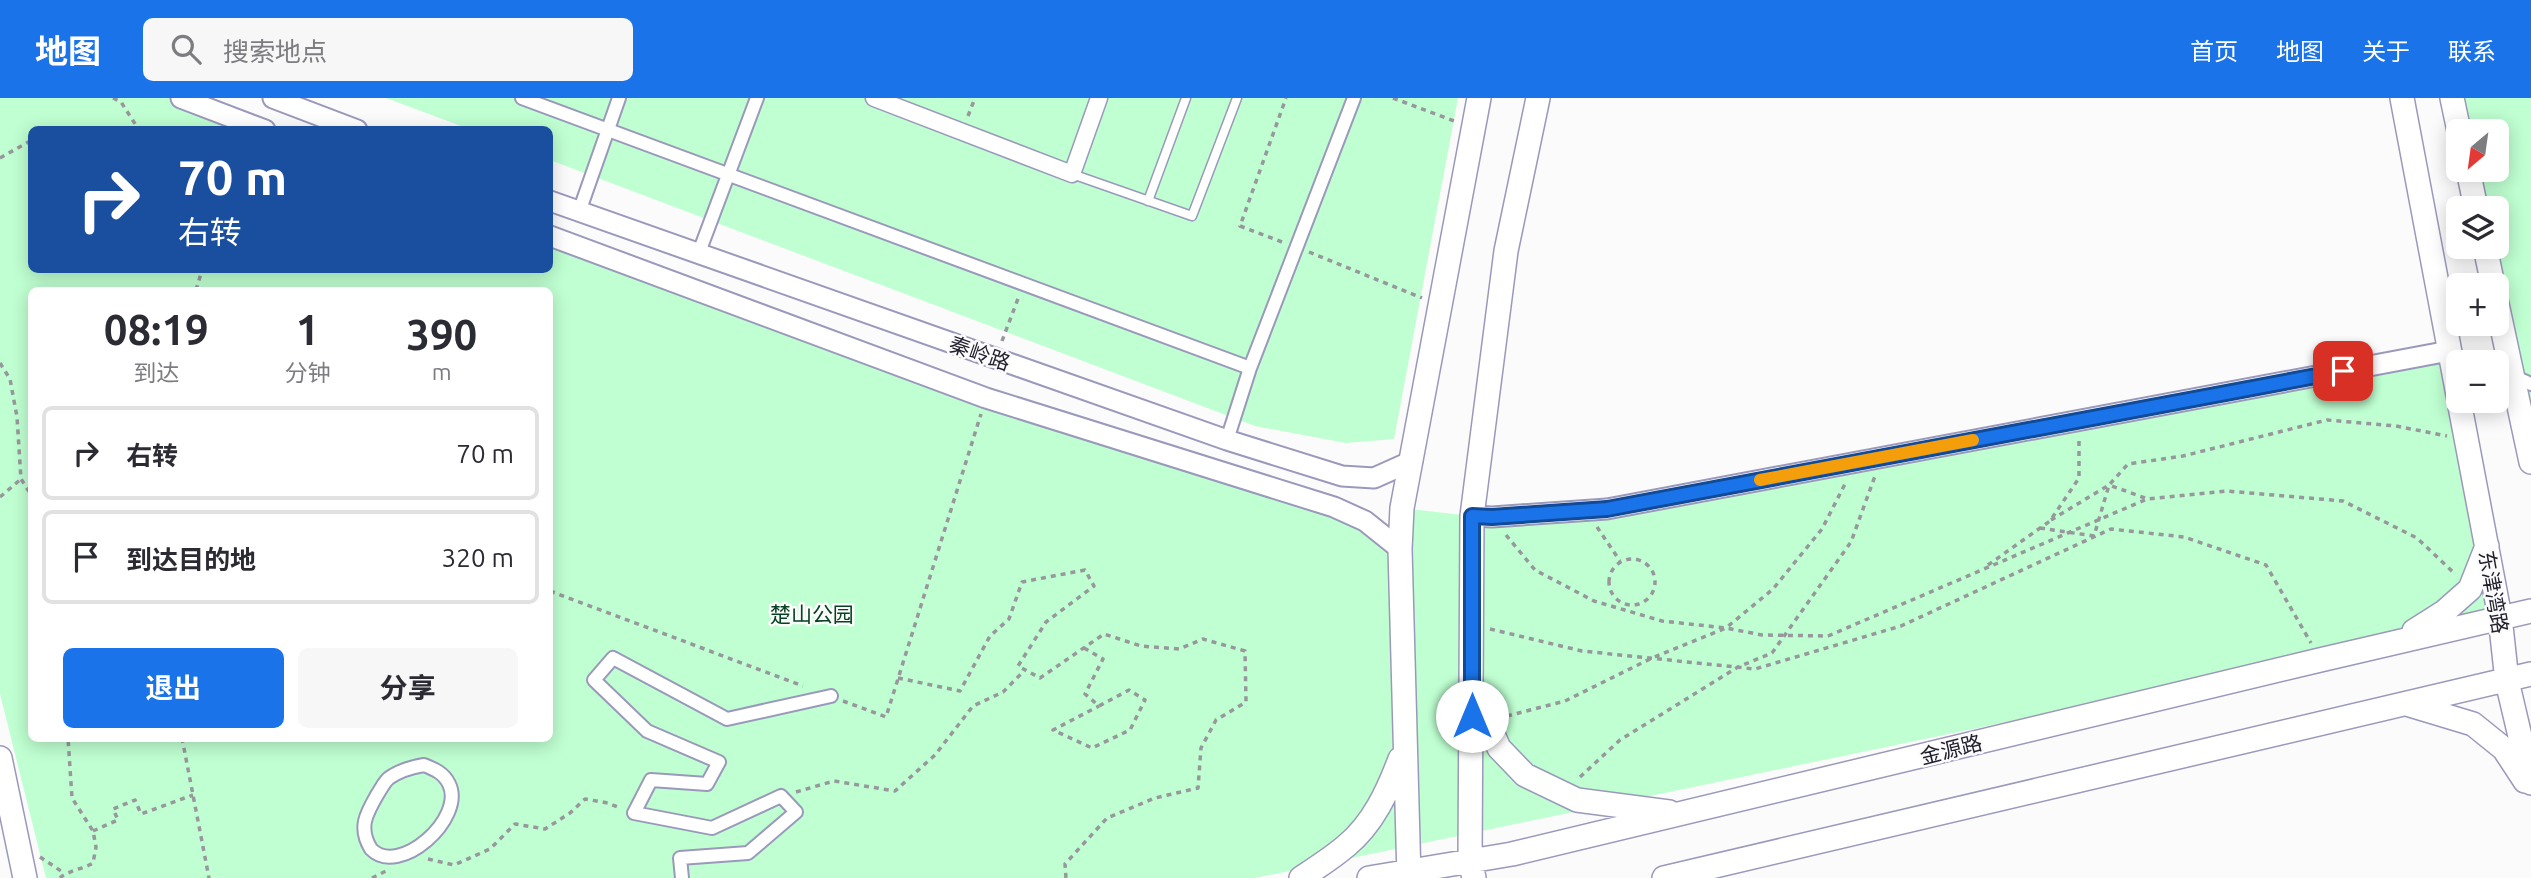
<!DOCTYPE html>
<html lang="zh">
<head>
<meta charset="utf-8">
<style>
	body { margin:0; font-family:Ubuntu,"Noto Sans SC",sans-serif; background:#f7f7f7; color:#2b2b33; height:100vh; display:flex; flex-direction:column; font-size:26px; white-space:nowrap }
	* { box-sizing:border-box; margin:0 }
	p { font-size:23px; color:#7c7c81 }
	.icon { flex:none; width:38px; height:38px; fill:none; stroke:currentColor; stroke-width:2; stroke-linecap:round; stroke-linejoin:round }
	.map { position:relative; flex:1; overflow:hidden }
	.panel { position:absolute; left:28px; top:189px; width:525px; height:455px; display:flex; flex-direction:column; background:#fff; border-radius:10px; box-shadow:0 4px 18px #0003 }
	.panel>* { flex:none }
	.top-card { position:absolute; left:28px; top:28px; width:525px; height:147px; border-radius:10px; box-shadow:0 4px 18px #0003; background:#1a4fa0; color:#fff; overflow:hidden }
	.needle { width:46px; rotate:209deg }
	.controls { position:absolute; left:2446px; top:21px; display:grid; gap:14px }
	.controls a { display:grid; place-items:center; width:63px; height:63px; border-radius:10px; background:#fff; box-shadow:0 4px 18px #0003; font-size:35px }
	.pin { position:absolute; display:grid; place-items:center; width:60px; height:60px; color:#fff; margin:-30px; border-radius:14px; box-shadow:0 4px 10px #0006 }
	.me { position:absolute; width:77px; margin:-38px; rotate:0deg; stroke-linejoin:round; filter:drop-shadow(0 0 5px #0008) }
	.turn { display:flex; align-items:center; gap:24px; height:147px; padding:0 35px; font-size:32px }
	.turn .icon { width:91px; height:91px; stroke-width:2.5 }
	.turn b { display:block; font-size:49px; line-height:60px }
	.eta { display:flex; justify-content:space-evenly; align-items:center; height:119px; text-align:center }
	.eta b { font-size:42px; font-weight:700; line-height:49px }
	.action { display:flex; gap:14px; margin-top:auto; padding:14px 35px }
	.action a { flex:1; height:80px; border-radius:10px; background:#1a73e8; color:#fff; font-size:28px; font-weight:700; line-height:80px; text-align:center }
	.action a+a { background:#f7f7f7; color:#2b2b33 }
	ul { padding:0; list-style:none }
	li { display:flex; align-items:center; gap:21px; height:94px; margin:0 14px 10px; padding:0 21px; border:4px solid #e1e1e2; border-radius:10px }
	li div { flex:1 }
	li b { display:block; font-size:26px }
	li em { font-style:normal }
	header { display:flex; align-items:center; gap:42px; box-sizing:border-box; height:98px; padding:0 35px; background:#1a73e8; color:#fff }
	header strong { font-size:33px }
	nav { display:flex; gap:38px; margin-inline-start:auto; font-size:24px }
	.search { width:490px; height:63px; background:#f7f7f7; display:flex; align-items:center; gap:18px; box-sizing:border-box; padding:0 24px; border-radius:10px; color:#7c7c81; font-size:26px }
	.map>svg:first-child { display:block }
	.green { fill:#bfffd1; fill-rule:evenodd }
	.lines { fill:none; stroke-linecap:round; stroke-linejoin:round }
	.service-casing { stroke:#9b99bb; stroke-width:11 }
	.pedestrian-casing { stroke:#9b99bb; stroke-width:16 }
	.minor-casing { stroke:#9b99bb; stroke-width:19 }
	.tertiary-casing { stroke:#9b99bb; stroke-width:23 }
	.secondary-casing { stroke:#9b99bb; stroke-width:26 }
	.path { stroke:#97979d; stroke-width:3.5; stroke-dasharray:5 5; stroke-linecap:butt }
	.service { stroke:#fff; stroke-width:8 }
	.pedestrian { stroke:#fff; stroke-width:12 }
	.minor { stroke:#fff; stroke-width:16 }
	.tertiary { stroke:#fff; stroke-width:19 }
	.secondary { stroke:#fff; stroke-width:23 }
	.route-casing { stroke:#114b97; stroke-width:18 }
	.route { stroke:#1a73e8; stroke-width:12 }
	.slow { stroke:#f59e0b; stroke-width:12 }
	.labels { text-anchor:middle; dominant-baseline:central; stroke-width:5; stroke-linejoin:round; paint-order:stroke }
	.street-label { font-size:21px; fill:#201f2c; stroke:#fbfbfb }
	.park-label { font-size:21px; fill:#054222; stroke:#fbfbfb }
</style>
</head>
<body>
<header>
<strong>地图</strong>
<div class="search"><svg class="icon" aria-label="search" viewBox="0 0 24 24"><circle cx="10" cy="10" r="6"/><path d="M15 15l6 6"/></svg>搜索地点</div>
<nav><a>首页</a><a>地图</a><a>关于</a><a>联系</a></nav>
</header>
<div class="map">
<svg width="2531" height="780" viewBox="0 0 2531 780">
	<rect width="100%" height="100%" fill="#fbfbfb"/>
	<path class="green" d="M0,0H181L265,31L32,32V172H550V138L986,300L1334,409L1399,450L1402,410L1471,418L1607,411L2449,253L2500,519L2397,543L1255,780H46L0,596ZM32,192H550V640H32Z
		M386,0H1458L1394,341L1346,345L1255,328L550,62V32L469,31Z
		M2452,0H2531V364L2485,149H2497V110H2476L2468,72H2497V33H2459Z"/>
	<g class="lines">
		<g class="service-casing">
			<path id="service" d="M1072,76L1192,118L1237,0
				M1148,103L1186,0"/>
		</g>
		<g class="pedestrian-casing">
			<path id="pedestrian" d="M522,0L1250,270
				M579,114L619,0
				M698,157L757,0
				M2513,278L2531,286
				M1227,342L1250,270L1354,0
				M424,667C434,671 444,675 449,686C466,720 399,780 371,751C358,730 366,716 377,697C381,691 384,684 389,680C400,672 412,669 424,667Z
				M682,780L680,760L748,755L796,714L781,698L712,730L634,715L651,682L707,686L719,664L647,633L594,582L613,560L727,621L831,598"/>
		</g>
		<g class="minor-casing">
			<path id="minor" d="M874,0L1072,76L1099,0"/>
		</g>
		<g class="tertiary-casing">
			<path id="tertiary" d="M181,0L265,32
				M273,0L357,32
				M550,103L1227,342L1342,378L1374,380L1412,363
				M550,138L986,300L1334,409L1365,423L1400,451
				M1472,418L1492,419L1607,411L2449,253"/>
		</g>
		<g class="secondary-casing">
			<path id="secondary" d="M2402,0L2459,302
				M2452,0L2459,33
				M2468,72L2476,110
				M2485,149L2493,187
				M2497,206L2531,364
				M2459,303L2500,519L2507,583L2531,685
				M2414,533L2444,514L2470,491L2487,448
				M1476,598L1499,650L1525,677L1577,702L1669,714
				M2410,607L2473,626L2504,651L2525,683
				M0,660L25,780
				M1301,780C1316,770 1332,760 1346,748C1373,726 1388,693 1400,661
				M1369,780L1512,756L2320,562L2531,513
				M1409,780L1400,451L1402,410L1479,0
				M1474,780L1470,763L1472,418L1506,153L1538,0
				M1664,780L2531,576"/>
		</g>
		<path class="path" d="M113,0L121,4L139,32
			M1393,0L1457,24
			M968,18L975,0
			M0,60L32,42
			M1282,144L1240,128L1286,0
			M1309,154L1422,200
			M196,192L202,172
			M1002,243L1019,198
			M0,265L10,281L17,319L21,381L32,398
			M0,399L21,381
			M2145,400L2109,387L2128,366L2183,358L2327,322L2396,328L2447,338
			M2051,422L2109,387
			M1597,429L1620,463
			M2040,430L2094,438L2109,387
			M1506,437L1535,472L1594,503L1662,523L1726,530L1762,537L1828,538L2147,401L2227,393L2343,403L2417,440L2454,475
			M1609 484a23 23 0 1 1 46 0a23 23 0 1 1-46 0Z
			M1988,467L2050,423L2079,380V340
			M550,493L803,588
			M1490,531L1582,553L1755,571L1901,528L2111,431L2184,439L2266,467L2311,545
			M1084,550L1103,561L1085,596L1099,608L1129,592L1145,602L1130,632L1092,650L1053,632L1099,608
			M898,580L960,593L990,538L1009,521L1022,484L1085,472L1094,488L1046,524L1018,568L1040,580L1104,536L1141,548L1179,551L1203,541L1245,553L1246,604L1216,622L1201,650L1198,690L1155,700L1107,720L1065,766L1066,780
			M843,603L886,619L981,316
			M1507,618L1565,603L1652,560L1726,530L1773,491L1822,431L1845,386
			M182,640L209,780
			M1580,679L1620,642L1738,569L1772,555L1851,444L1875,378
			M796,694L834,683L895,693L935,657L973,608L1003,594L1025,572
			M93,733L118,722L113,711L135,702L141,716L193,697
			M40,759L64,775
			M428,761L454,767L490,751L515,726L545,731L570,715L585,701L608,705L620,710
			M60,780C67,773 83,771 93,765L96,749L93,733L72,700L68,640
			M372,780L386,773"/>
		<use href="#service" class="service"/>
		<use href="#pedestrian" class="pedestrian"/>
		<use href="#minor" class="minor"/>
		<use href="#tertiary" class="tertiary"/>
		<use href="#secondary" class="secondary"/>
	</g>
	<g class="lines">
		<g class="route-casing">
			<path id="route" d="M1472,618V418L1492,419L1607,411L2343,273"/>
		</g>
		<use href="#route" class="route"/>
		<path class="slow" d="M1760,382L1973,342"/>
	</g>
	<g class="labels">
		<g class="street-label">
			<text transform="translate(980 255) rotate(19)">秦岭路</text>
			<text transform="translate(2494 494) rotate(80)">东津湾路</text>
			<text transform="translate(1951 651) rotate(-14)">金源路</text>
		</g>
		<g class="park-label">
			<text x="812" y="516">楚山公园</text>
		</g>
	</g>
</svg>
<div class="controls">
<a><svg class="needle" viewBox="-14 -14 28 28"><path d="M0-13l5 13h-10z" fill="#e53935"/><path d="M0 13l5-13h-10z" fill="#7c7c81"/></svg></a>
<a><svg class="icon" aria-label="layers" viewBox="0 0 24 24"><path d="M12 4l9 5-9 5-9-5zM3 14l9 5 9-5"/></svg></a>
<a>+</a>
<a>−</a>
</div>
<div class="pin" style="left:2343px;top:273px;background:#d93025"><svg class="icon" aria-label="arrive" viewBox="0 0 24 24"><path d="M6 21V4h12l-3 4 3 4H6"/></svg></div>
<svg class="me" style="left:1472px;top:618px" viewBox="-20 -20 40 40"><circle r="19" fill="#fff"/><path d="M0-13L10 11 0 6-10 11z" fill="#1a73e8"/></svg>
<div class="top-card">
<div class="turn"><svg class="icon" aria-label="right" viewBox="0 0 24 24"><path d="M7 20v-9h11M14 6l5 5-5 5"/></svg><div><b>70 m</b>右转</div></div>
</div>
<section class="panel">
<div class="eta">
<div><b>08:19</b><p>到达</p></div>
<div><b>1</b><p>分钟</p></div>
<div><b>390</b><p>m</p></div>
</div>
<ul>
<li><svg class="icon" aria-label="right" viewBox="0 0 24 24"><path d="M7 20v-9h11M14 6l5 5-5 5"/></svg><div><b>右转</b></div><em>70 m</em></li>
<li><svg class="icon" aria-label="arrive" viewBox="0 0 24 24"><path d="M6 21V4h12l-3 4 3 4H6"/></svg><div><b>到达目的地</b></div><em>320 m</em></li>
</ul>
<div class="action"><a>退出</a><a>分享</a></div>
</section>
</div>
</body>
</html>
